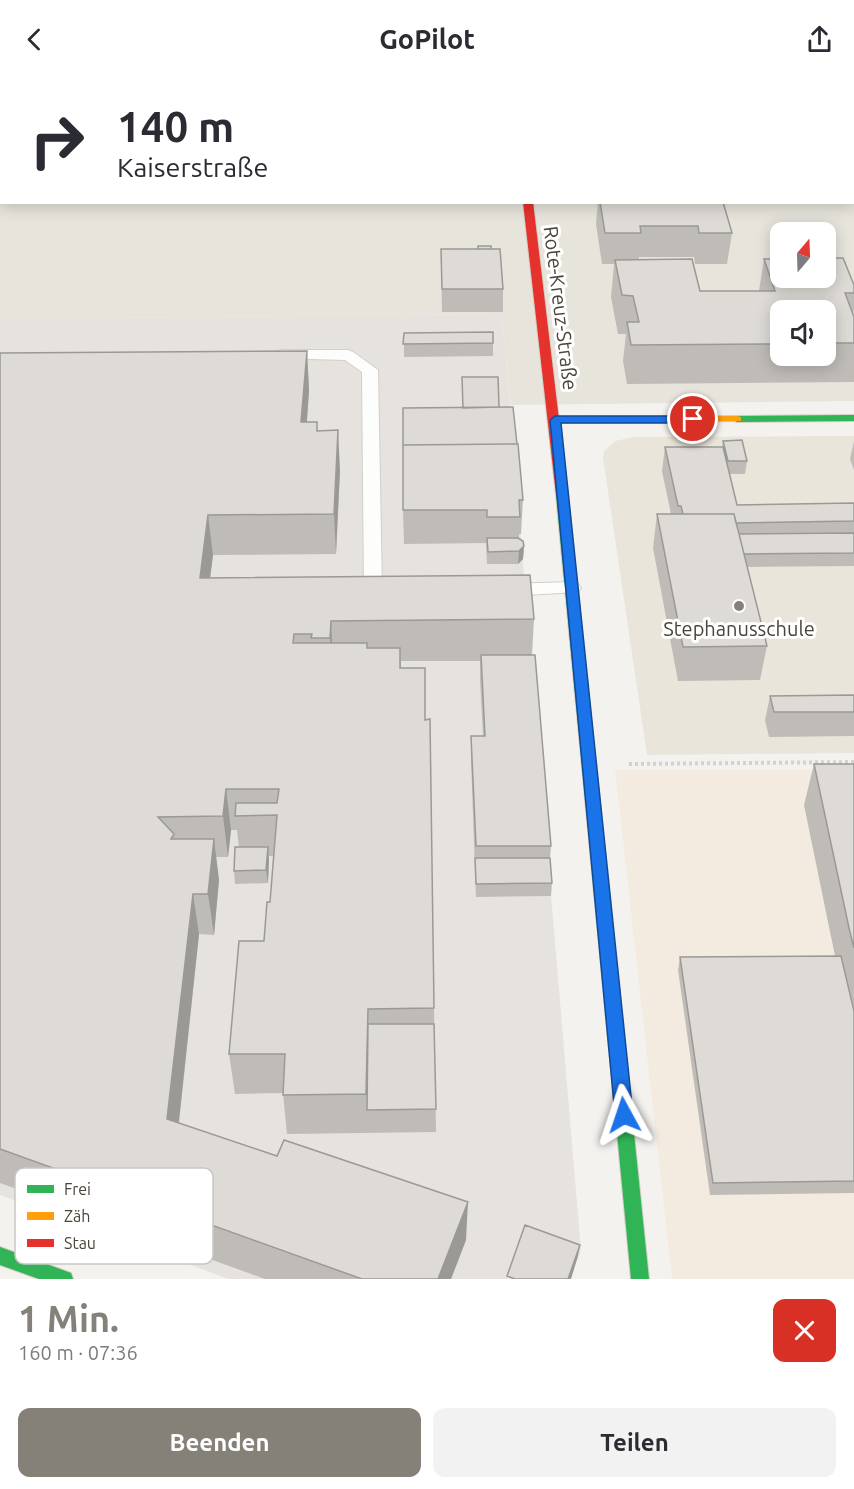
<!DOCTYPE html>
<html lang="de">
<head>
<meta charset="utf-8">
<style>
	body { margin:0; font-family:Ubuntu,sans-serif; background:#f2f2f3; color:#2b2b33; height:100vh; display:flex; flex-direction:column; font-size:22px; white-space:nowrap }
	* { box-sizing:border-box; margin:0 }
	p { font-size:20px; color:#7c7c81 }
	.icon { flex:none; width:33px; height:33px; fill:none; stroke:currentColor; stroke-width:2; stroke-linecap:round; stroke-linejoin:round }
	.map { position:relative; height:1201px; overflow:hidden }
	.details { display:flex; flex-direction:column; background:#fff; flex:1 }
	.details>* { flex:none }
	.banner { position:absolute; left:0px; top:0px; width:855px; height:126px; box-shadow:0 3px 15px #0003; background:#fff; color:#2b2b33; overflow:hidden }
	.needle { width:39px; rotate:19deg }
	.fabs { position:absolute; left:770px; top:144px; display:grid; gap:12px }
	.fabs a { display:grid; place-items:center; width:66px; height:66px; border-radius:12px; background:#fff; box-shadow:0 3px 15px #0003; font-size:30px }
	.pin { position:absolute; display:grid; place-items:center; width:51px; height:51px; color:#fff; margin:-26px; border:3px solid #fff; border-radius:50%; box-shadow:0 2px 6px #0007 }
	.me { position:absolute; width:66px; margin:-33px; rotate:355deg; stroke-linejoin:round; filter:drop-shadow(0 0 4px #0008) }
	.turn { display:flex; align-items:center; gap:21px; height:126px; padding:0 18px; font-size:27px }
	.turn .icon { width:78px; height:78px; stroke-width:2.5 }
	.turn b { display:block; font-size:42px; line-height:51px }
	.round { display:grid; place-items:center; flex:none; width:63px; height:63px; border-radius:12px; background:#f2f2f3 }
	.headline { display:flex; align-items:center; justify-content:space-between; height:102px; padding:0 18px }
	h1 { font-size:36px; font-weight:700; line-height:45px; color:#868178 }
	.primary-button { display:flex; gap:12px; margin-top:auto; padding:12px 18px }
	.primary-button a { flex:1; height:69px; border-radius:12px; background:#868178; color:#fff; font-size:24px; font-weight:700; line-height:69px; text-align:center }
	.primary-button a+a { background:#f2f2f3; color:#2b2b33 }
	header { display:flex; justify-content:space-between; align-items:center; height:78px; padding:0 18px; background:#fff; font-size:27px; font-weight:700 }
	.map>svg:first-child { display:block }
	.residential { fill:#e7e4dc; fill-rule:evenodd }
	.commercial { fill:#f3ebdf }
	.industrial { fill:#e6e2de }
	.education { fill:#eae5da }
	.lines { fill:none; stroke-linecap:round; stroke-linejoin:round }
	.lane-casing { stroke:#d2d0cb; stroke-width:2 }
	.street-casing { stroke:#d2d0cb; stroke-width:2 }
	.fast-casing { stroke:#d3cfc5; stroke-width:2 }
	.slow-casing { stroke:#d3cfc5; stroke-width:2 }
	.jam-casing { stroke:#d3cfc5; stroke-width:2 }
	.path { stroke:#d3d2cc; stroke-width:4; stroke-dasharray:3 3; stroke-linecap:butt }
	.lane { fill:#fdfdfc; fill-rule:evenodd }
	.street { fill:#fdfdfc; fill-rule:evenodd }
	.fast { fill:#30b455; fill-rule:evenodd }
	.slow { fill:#ff9f0a; fill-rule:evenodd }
	.jam { fill:#e5322d; fill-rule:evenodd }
	.wall { fill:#bfbcb8; fill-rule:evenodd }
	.shaded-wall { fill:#9b9996 }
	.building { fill:#dedbd6; stroke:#9b9996; stroke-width:1.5 }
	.route { fill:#1a73e8; stroke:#114b97; stroke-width:1.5 }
	.poi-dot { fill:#868178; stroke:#fff; stroke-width:2 }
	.labels { text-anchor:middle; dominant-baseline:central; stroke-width:6; stroke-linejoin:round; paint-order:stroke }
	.street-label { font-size:20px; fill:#4b4439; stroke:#fff }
	.poi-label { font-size:20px; fill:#4b4439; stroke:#fff }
	.key { fill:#fff; stroke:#c9c7c4; stroke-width:1.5 }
	.key-label { font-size:16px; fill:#4b4439 }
</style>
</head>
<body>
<header><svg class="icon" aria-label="back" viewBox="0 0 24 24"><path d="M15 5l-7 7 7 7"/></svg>GoPilot<svg class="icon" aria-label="share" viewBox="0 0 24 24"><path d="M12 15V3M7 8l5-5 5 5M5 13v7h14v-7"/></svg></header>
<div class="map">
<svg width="854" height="1201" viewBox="0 0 854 1201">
	<rect width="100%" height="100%" fill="#f4f2ee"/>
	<path class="residential" d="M0,0H854V20V2H2L0,25Z
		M854,49V323L510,327L502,236L0,241V53L2,124H854ZM780,154H825V200H780ZM780,232H825V278H780Z"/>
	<path class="commercial" d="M615,692H854V1201H672Z"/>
	<path class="industrial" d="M502,236L581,1172L570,1201H229L0,1117V241Z"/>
	<path class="education" d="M854,358V675L647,677L603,380L604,373L615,363L634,359Z"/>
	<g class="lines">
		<g class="lane-casing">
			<path id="lane" d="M281,272H348L353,274L378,292L382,514L380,518H366L364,514L362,294L345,282L276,280L273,277L276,274Z
				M572,504L578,506L581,510L578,514L506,518L499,516L497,512L499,508L506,506Z"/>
		</g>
		<g class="street-casing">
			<path id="street" d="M646,0H666V2H646Z
				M0,38H2V50H0Z"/>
		</g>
		<g class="fast-casing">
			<path id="fast" d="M854,337V343L737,344L731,341L737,338Z
				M562,413L568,417L649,1201H631L556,417Z
				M0,1169L71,1195L73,1201H39L0,1187Z"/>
		</g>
		<g class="slow-casing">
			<path id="slow" d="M737,338L741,339V343L555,345L549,342L555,339Z"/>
		</g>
		<g class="jam-casing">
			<path id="jam" d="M523,124H533L568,417L562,421L556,417Z"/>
		</g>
		<path class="path" d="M629,686L854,684"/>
		<use href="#lane" class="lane"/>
		<use href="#street" class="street"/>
		<use href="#fast" class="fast"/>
		<use href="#slow" class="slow"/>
		<use href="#jam" class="jam"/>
	</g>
	<path class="wall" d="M51,0H129L128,2H50Z
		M155,0H234L233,2H156Z
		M257,0H332V2H257Z
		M387,0H428V2H387Z
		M547,0H617V2H548Z
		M0,58H2V110H0Z
		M598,124H723L732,155L727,186H695L694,179H639V181L700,213H759L764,181L854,207V231L853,236L854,239V304L627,306L623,283L626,256H618L611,219L614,186H602L596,146ZM780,232H825V278H780Z
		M441,171H491L503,211V234H442Z
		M404,255L493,265V278L404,279Z
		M307,273L309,312L307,344L318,353L340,392L336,476L213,477L210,500L534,541L532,577L551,768L550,780L552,805L551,818L476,819L471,683V658H483L480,602V583H401V590L425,642L434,930L436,1054L287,1056L283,1015L235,1016L229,976L264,863L270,824L274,778H269L268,805L235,806L234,793L239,769L237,752H231L228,779H216L219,802L214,857L199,856L179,1045L466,1162L451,1201H265L0,1105V275Z
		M462,299L499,329L523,422L521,456H519V460L524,468L523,481L518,486H487L486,465L404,466L403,432L462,330Z
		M723,363L747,383L745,396H729L737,427L854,425V488L747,489L767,568L760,602L678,603L653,470L657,436H671L662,393L665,369H722Z
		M854,363V392L850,381Z
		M854,617V658L769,659L765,642L770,618Z
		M814,686H854V1115L710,1117L678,892L680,879L835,878L804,727Z"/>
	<path class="shaded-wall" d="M307,273L309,312L304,384L301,344Z
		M338,352L340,392L336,476L334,436Z
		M208,437L213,477L205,540L200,500Z
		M524,468L523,481L518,486L519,473Z
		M331,543L333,584V601L330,560Z
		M226,711L231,752L228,779L223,738Z
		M214,761L219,802L214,857L208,816Z
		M268,769L269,782L268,805L266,792Z
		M193,816L199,856L175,1079L167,1041Z
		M468,1124L466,1162L451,1201H438Z
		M580,1167L578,1178L571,1201H568Z"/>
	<path class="building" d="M51,0H87V1L50,2Z
		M0,58H2V69L0,70Z
		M0,76H2V88H0Z
		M600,124H723L732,155H699L698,148H640L641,155H605Z
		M478,168H491V171H478Z
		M441,171H500L503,211H442Z
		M825,180H843L854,207V215H845L854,239V265H825V232H780V266L631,267L627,244H639L633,218L622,217L615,182L692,181L700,213H775L764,181H780V200H825Z
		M493,254V265L403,266L404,255Z
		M307,273L301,344H317V353L338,352L334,436L208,437L200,500L530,497L534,541L331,543L330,560H311L312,556H294L293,565H367V570H400V590H425V642L430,641L434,930L368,931L366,1016L283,1017L285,976H229L239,863H264L267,824H270L277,737L235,738L236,725H277L279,711H226L223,738L158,739L174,756L171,761H214L208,816H193L167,1041L277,1078L284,1062L468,1124L438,1201H362L0,1071V275Z
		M462,299H498L499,329L463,330Z
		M513,329L517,366L403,367V330Z
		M742,362L747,383H728L723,363Z
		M518,366L523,422H519L520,439H487V432H403V367Z
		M665,369H723L737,427L854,425V443L736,445L734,436H683L681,428H678Z
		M657,436H734L767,568L683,569Z
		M854,455V475L744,476L739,456Z
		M487,460H518L523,463L524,468L519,473L488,474Z
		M481,577H535L551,768H476L471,658H485Z
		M854,617V634H774L770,618Z
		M814,686H854V870L849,850Z
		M235,769H268L266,792L234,793Z
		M475,780H550L552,805L476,806Z
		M841,878L854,933V1103L713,1105L680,879Z
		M368,946H434L436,1031L367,1032Z
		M525,1147L580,1167L568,1201H515L507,1198Z"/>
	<path class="route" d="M555,338H693L699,341L693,345H561L633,1037L630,1043L624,1045L618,1043L615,1037L550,342Z"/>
	<circle class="poi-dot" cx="739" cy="528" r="6"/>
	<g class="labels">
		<g class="street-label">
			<text transform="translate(561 230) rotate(83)">Rote-Kreuz-Straße</text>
		</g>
		<g class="poi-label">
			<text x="739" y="550">Stephanusschule</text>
		</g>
	</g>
	<rect x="15" y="1090" width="198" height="96" rx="9" class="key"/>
	<rect x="27" y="1107" width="27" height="8" fill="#30b455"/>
	<rect x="27" y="1134" width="27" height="8" fill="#ff9f0a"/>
	<rect x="27" y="1161" width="27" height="8" fill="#e5322d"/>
	<g class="key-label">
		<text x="64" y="1117">Frei</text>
		<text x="64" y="1144">Zäh</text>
		<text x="64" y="1171">Stau</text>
	</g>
</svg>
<div class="fabs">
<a><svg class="needle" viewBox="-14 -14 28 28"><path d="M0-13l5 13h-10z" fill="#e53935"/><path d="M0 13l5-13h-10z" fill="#7c7c81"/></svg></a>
<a><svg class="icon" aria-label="sound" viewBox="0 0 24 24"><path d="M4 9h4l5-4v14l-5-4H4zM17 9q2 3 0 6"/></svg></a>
</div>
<div class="pin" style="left:693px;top:341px;background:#d93025"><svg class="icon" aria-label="arrive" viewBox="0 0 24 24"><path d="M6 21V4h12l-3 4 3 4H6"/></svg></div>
<svg class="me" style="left:624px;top:1037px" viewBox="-20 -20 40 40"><path d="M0-17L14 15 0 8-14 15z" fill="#1a73e8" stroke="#fff" stroke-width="4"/></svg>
<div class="banner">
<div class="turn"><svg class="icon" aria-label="right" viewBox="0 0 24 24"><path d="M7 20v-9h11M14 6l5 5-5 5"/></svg><div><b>140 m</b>Kaiserstraße</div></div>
</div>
</div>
<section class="details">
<div class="headline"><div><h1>1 Min.</h1><p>160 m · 07:36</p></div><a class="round" style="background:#d93025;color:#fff"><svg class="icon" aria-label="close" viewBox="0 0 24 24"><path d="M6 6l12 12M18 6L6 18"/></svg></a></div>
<div class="primary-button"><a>Beenden</a><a>Teilen</a></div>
</section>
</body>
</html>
